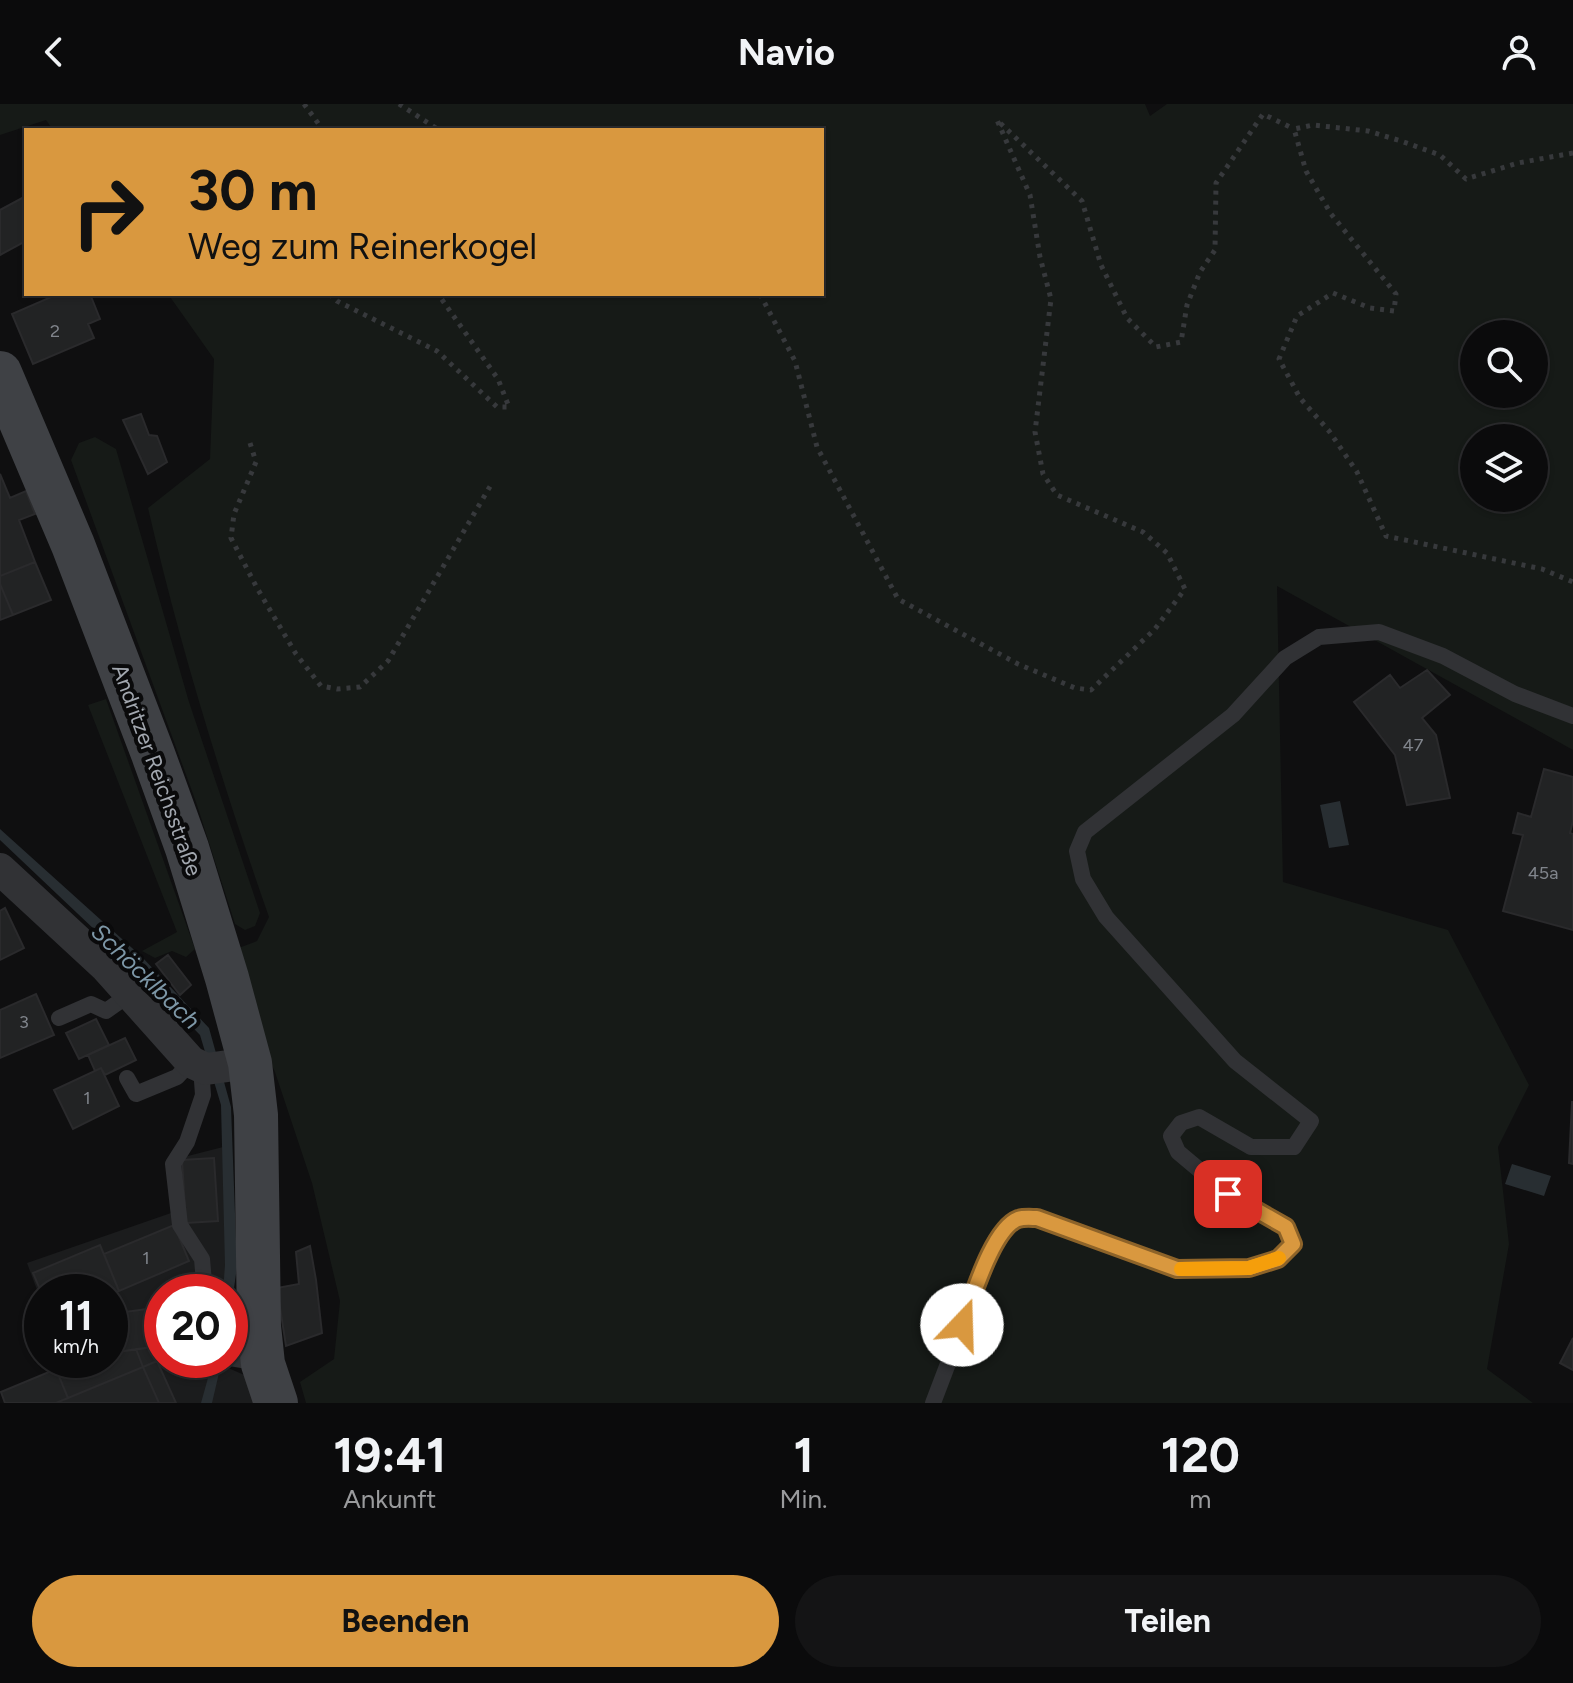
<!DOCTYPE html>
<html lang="de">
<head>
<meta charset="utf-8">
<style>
	body { margin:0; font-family:Figtree,sans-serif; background:#141415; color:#f1f3f6; height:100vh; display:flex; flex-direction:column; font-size:30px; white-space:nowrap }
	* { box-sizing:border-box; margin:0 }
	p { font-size:26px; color:#9a9b9d }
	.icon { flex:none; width:44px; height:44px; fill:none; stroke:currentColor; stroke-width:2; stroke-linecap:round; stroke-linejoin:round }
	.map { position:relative; height:1299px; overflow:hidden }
	.drawer { display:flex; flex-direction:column; background:#0b0b0c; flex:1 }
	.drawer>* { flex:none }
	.hud { position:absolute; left:24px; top:24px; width:800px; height:168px; border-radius:0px; box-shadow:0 2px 6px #0004,0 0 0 2px #2b2b2d; background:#d9983f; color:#111; overflow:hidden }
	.tools { position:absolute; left:1460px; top:216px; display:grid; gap:16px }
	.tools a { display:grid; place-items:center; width:88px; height:88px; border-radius:50%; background:#0b0b0c; box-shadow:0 2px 6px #0004,0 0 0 2px #2b2b2d; font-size:40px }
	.speed { position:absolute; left:24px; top:1170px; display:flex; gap:16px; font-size:40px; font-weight:700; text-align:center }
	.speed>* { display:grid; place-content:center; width:104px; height:104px; border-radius:50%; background:#0b0b0c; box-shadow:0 2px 6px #0004,0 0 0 2px #2b2b2d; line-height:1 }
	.speed small { font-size:20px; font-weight:400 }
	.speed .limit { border:12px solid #d22; background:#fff; color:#111 }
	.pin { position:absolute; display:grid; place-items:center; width:68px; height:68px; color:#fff; margin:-34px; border-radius:16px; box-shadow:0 4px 12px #0006 }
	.me { position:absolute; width:88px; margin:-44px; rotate:21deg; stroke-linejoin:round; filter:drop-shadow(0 0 6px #0008) }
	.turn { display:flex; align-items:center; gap:28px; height:168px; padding:0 32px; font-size:36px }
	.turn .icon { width:104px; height:104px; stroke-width:2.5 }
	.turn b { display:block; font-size:56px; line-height:68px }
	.eta { display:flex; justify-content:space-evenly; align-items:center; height:136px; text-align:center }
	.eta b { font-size:48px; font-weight:700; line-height:56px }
	.action { display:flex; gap:16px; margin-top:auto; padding:16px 32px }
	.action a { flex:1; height:92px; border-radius:48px; background:#d9983f; color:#111; font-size:32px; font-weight:700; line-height:92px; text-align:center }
	.action a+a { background:#141415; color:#f1f3f6 }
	header { display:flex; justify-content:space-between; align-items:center; height:104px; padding:0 32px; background:#0b0b0c; font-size:36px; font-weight:700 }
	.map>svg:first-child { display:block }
	.built { fill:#1b1c1d }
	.green { fill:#161a17; fill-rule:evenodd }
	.water { fill:#282e32 }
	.building { fill:#222324; stroke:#2a2a2c; stroke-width:2 }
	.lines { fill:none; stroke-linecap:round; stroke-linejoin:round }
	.path { stroke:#37393c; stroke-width:5; stroke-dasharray:4 6; stroke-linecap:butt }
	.service { stroke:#313235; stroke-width:16 }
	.minor { stroke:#313235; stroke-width:32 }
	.secondary { stroke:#3f4145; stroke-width:44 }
	.route-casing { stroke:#8d6329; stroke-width:20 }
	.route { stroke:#d9983f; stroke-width:14 }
	.slow { stroke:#f59e0b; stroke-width:14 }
	.labels { text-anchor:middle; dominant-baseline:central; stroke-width:8; stroke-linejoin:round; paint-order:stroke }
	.number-label { font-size:18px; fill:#81858c }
	.street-label { font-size:22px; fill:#a2a7af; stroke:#0a0a0b }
	.water-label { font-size:24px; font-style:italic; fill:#7d97a7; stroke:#0a0a0b }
</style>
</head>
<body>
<header><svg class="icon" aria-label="back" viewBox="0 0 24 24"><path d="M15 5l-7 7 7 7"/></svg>Navio<svg class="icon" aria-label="person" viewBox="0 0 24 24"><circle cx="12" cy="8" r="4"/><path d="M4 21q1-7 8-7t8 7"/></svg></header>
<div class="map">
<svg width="1573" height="1299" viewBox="0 0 1573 1299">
	<rect width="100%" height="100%" fill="#0f0f10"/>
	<path class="built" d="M227,1042L226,1188H162V1256H219V1260L249,1273L255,1299H5L1,1289L50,1267L47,1256H110V1188H42V1199L27,1159L171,1109L176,1055Z"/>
	<path class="green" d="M0,0H1145L1150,12L1167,0H1573V646L1277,482L1283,778L1448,826L1529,981L1498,1043L1509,1140L1487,1265L1533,1299H306L300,1278L334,1255L340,1197L312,1079L275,968L220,851L257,837L269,813C222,679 180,543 148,404L210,355L214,255L168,190H822V26H53L46,16L0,31ZM1474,230H1534V290H1474ZM1474,334H1534V394H1474Z
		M95,333L116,345L189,598L260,809L255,822L245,826L235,820L196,698L71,356L79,339Z
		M106,595L195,845L186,853L172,847L155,854L142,847L177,828L88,601Z"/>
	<path class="water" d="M1340,697L1349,741L1329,744L1320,701Z
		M0,725L142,853L209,924L231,1003L237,1163L230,1212V1188H223L225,1161L221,1001L200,931L135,864L0,736Z
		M1512,1060L1551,1072L1544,1092L1505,1080Z
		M213,1256H222L212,1299H201Z"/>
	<path class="building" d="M26,92V137L0,151V106Z
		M58,190H90L100,215L88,220L94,234L33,260L12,210Z
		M141,310L149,331L157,332L167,358L148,370L123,316Z
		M0,370L10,394L26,387L35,410L19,416L35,458L0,472Z
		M35,458L51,496L13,511L0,480V472Z
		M0,480L13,511L0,516Z
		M1427,566L1450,591L1422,614L1436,631L1450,694L1407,701L1395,651L1354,598L1390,571L1400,584Z
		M1544,665L1573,673V717L1570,729L1573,730V826L1503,807L1523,731L1513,729L1518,709L1531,713Z
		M5,804L24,844L0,856V807Z
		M168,851L191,881L180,891L156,860Z
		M36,890L54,931L0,954V906Z
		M96,915L109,941L79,955L66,929Z
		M125,934L136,956L105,971L101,964L95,967L88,951Z
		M101,964L119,1002L73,1025L54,986Z
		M1572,998H1573V1060L1569,1059Z
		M214,1054L218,1117L186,1119L182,1056Z
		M174,1121L189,1157L119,1187L104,1150Z
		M100,1141L119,1187L110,1190V1188H42V1190L33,1169Z
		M310,1142L316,1176L322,1229L286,1242L277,1184L299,1180L296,1148Z
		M162,1203V1242L110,1249V1210Z
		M1573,1234V1266L1560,1259Z
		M152,1243L157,1257L143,1263L136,1245Z
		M136,1245L143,1263L68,1294L56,1265L78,1256H110V1249Z
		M47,1256H78L50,1267Z
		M157,1257L176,1299H159L143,1263Z
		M143,1263L159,1299H56L68,1294Z
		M56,1265L68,1294L56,1299H5L1,1288Z"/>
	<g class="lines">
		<path class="path" d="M304,0L323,26
			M399,0L439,26
			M1573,49L1518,59L1466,75L1440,51L1401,37L1368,27L1313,21L1294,25L1306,67L1331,110L1396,190L1394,207L1370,204L1333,189L1297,212L1279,255L1300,294L1329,327L1357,368L1386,432L1542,465L1573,478
			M329,190L337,197L437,247L497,303H509L498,275L438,190
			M760,190L795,257L817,343L898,495L1018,560L1075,584L1091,586L1155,525L1185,485L1167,449L1143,428L1057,391L1043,370L1035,328L1051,195L1040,153L1030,91L997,16L1082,97L1101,161L1127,214L1156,243L1181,238L1187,201L1200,168L1215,146L1216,79L1263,10L1294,25
			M250,339L256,358L234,410L231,434L257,484L296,550L321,582L337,585L360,583L388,557L492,379"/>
		<path class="service" d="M59,914L91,900L106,907L130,890
			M201,963L203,991L187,1038L173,1060L180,1121L202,1155L204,1178
			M127,974L136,990L177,973L191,958
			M230,1254L260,1259
			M933,1299L992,1144C1007,1122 1009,1114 1037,1114L1177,1165L1249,1164L1278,1155L1293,1140L1286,1123L1228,1090L1178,1048L1171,1032L1181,1019L1199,1013L1251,1043H1294L1311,1017L1235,957L1106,813L1083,775L1077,747L1085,728L1233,611L1285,554L1319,533L1379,528L1443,552L1515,590L1573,612"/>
		<path class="minor" d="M0,765L106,863L191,958L206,965L250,959"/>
		<path class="secondary" d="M0,269L73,441L153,650L187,744L227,874L250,959L256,1011L259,1222L263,1260L276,1299"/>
	</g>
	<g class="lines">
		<g class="route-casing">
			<path id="route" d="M962,1221C972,1196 992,1125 1018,1115C1024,1113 1032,1114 1037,1114L1177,1165L1249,1164L1278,1155L1293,1140L1286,1123L1228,1090"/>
		</g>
		<use href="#route" class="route"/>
		<path class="slow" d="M1181,1165L1249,1164L1279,1154"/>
	</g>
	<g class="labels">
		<g class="number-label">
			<text x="55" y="227">2</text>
			<text x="1413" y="641">47</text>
			<text x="1543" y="769">45a</text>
			<text x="24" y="918">3</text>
			<text x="87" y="994">1</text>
			<text x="146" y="1154">1</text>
		</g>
		<g class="street-label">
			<text transform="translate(157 666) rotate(70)">Andritzer Reichsstraße</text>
		</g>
		<g class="water-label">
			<text transform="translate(146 872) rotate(44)">Schöcklbach</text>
		</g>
	</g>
</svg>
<div class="tools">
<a><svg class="icon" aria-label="search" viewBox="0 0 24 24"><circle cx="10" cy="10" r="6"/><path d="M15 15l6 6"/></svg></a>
<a><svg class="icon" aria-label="layers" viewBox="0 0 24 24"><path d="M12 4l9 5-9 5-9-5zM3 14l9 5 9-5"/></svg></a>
</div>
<div class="speed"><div>11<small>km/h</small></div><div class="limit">20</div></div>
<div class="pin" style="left:1228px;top:1090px;background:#d93025"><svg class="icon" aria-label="arrive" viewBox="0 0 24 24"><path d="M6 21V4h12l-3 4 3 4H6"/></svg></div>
<svg class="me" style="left:962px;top:1221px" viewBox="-20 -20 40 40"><circle r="19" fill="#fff"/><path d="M0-13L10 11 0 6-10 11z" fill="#d9983f"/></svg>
<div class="hud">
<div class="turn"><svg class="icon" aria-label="right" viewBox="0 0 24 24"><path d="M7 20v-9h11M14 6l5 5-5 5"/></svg><div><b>30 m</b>Weg zum Reinerkogel</div></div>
</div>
</div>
<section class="drawer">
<div class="eta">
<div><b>19:41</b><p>Ankunft</p></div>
<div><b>1</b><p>Min.</p></div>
<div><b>120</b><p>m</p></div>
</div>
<div class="action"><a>Beenden</a><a>Teilen</a></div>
</section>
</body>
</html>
